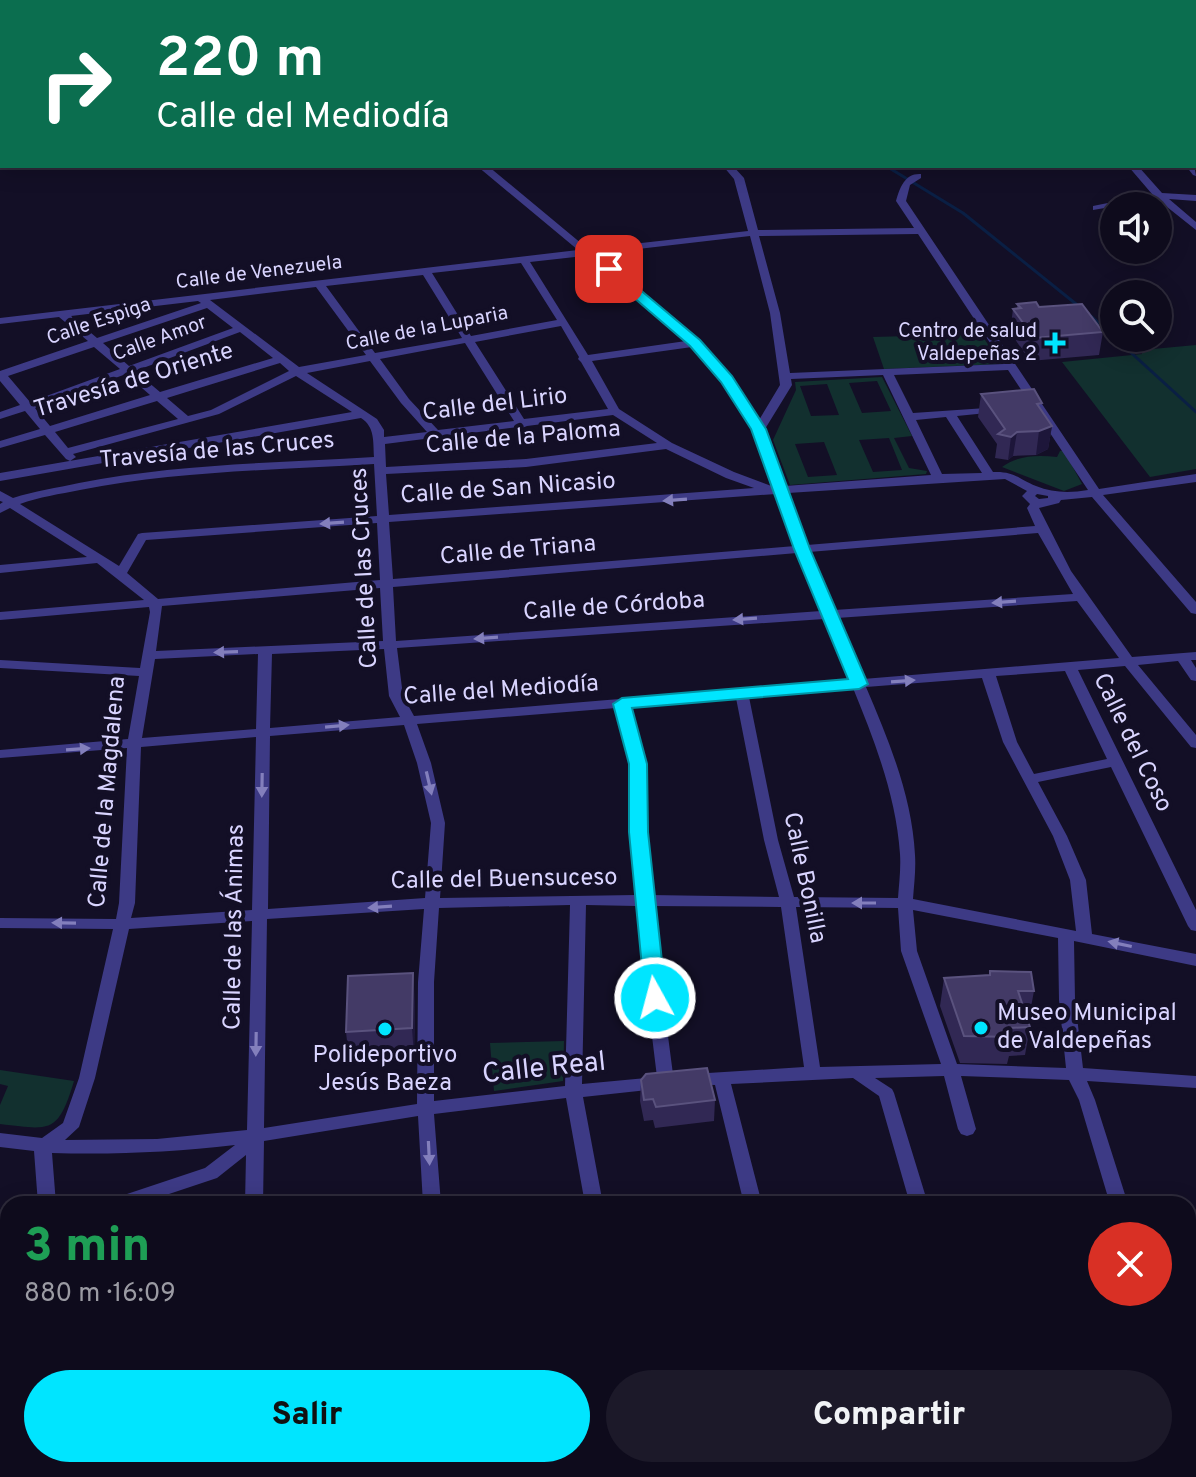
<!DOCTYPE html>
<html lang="es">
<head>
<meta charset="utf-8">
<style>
	body { margin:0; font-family:Overpass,sans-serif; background:#1c1929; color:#f1f3f6; height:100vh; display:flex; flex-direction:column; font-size:30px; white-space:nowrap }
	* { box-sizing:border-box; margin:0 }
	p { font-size:26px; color:#9b9ba3 }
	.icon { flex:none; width:44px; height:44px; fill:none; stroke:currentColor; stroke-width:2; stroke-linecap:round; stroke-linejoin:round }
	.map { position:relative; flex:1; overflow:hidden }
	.panel { position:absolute; left:0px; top:1196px; width:1196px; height:282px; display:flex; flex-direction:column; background:#0e0b1c; border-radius:24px 24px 0 0; box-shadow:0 4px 20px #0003,0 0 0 2px #2e2b3b }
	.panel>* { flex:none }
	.top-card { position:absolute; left:0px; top:0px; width:1196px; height:168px; box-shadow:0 4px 20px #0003,0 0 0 2px #2e2b3b; background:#0b6e4f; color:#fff; overflow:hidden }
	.buttons { position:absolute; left:1100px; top:192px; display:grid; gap:16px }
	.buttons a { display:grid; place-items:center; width:72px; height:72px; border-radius:50%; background:#0e0b1c; box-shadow:0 4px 20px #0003,0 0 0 2px #2e2b3b; font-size:40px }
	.pin { position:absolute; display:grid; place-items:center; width:68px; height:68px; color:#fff; margin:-34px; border-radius:16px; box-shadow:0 4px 12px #0006 }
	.me { position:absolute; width:88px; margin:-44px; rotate:353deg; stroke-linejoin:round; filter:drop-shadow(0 0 6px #0008) }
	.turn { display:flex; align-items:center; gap:28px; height:168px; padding:0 24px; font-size:36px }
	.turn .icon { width:104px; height:104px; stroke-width:2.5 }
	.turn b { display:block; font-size:56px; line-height:68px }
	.round { display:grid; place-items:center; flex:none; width:84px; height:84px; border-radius:42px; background:#1c1929 }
	.head { display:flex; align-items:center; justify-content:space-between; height:136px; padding:0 24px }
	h1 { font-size:48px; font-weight:800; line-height:60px; color:#1e9e55 }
	.cta { display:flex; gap:16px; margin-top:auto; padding:16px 24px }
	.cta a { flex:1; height:92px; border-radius:48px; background:#00e5ff; color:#111; font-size:32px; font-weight:800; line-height:92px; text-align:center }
	.cta a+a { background:#1c1929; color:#f1f3f6 }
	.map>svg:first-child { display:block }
	.green { fill:#12302f; fill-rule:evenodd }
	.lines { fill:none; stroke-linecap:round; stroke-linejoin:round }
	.stream { stroke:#0a1f44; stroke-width:3 }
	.minor { fill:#3d3a85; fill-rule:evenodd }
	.major { fill:#c25bff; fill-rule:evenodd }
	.wall { fill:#312854 }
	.shaded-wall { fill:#1d163a }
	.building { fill:#433a66; stroke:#5a527e; stroke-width:2 }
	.oneway { fill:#837fbc }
	.route { fill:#00e5ff; stroke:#0095a6; stroke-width:2 }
	.poi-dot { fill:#00e5ff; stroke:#130f26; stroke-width:3 }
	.labels { text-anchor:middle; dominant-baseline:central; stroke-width:8; stroke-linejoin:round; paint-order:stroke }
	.far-street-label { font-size:20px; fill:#d9d4ff; stroke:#130f26 }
	.far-poi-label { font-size:20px; fill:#d9d4ff; stroke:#130f26; text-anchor:end }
	.street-label { font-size:24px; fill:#d9d4ff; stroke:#130f26 }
	.poi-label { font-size:24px; fill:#d9d4ff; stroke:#130f26; text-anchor:start }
	.near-street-label { font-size:28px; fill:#d9d4ff; stroke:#130f26 }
</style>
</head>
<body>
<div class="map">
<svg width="1196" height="1477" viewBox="0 0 1196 1477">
	<rect width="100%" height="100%" fill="#130f26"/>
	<path class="green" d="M981,334L1001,364L884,369L873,337Z
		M1196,345V469L1150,477L1062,362L1142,354V350Z
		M882,377L912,436L894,438L909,468L927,471L926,474L790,485L773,440L796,390L795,382ZM877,381L891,411L862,413L849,383ZM827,384L839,415L811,416L800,386ZM889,438L902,470L873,472L859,440ZM824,442L837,475L808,477L795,444Z
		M1060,451H1064L1082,484L1064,491L1002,467C1018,455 1038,455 1057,457Z
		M564,1041L563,1081L494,1091L490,1043Z
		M0,1070L74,1081C58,1134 51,1130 0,1124V1105L8,1086L0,1084Z"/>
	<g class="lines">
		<path class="stream" d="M886,166L963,213L1081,308
			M1091,316L1114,337
			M1115,338L1196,412"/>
		<path class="minor" d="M278,0H287L289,2H280Z
			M576,0H584L586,2H578Z
			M1194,164L1196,176L1193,175L1186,166H1194Z
			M477,166H488L588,249L748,231L734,179L723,166H733L744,178L758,230L914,228L896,201C900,187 905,173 921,174V178L910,185L906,201L1099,489L1196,474V482L1103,495L1196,602V614L1191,613L1092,497L1061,500L1059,503L1039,508L1071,571L1132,657L1196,652V660H1191L1196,668V681L1191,680L1178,661L1138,665L1196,735V748L1191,747L1125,666L1078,670L1196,910V931L1191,930L1188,926L1111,767L1038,782L1067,836L1086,880L1092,934L1196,954V966L1074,941L1075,1000L1083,1068L1196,1076V1088L1087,1081L1095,1100L1128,1204H1110L1079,1100L1069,1080L961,1076L976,1129L973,1134L967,1136L961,1134L958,1129L944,1076L875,1078L892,1089L894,1093L928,1204H910L879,1096L853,1078L731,1084L762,1204H744L715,1085L686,1084L684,1080L686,1076L692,1074L804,1067L781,907L651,906L674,1082L672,1086L666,1088L583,1097L603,1204H585L566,1098L434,1114L441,1204H423L418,1116L264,1141L263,1204H245L246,1155L217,1178L139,1204H109L112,1199L205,1168L235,1145C174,1152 113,1155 52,1153L56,1204H38L34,1151L0,1147V1133L42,1138L63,1123L79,1078L113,929L0,928V918L116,919L119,903L127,748L0,758V750L128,739L139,676L0,668V660L140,668L150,612L149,607L0,620V612L144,600L97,563L0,573V565L87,557L10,508L0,513V504L3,502L0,501V491L13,498C34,491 57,488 79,483C176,464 275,463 374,457C373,441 375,427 361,418L0,481V473L352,412L296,376L219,414L73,454L76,457L70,461L66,459L45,435L0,448V441L40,429L25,411L0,419V412L20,405L0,381V371L88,341L59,317L0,324V318L578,250ZM918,234L1004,364L790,373L780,313L759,236ZM750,236L770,313L780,385L759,420L731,377L699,341L595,254ZM584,256L686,341L588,355L530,262ZM521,263L557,320L471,336L432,273ZM423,275L462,338L375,353L326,286ZM316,287L366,355L299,367L210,300ZM198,301L201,303L97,338L71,316ZM207,308L233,328L129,366L103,343ZM561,326L579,357L578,359L581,362L608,409L524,419L475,342ZM240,332L273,358L160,392L135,371ZM465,343L514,421L438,430L409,399L380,359ZM94,347L120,369L30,402L8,376ZM692,347L723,381L753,429L774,487L734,472L672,443L619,409L592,361ZM370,361L401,403L427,432L384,437V430L377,419L307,373ZM280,363L289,371L211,410L188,416L167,398ZM1008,370L1088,490C1070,493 1053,493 1036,486C1018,479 1015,471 993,472L957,416L997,412L1001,411V407L913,413L894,375ZM126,374L150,395L50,426L35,408ZM883,375L931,475L785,486L765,429L792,385L791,379ZM157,401L178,419L68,448L55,432ZM613,415L657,443L526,459L386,467L385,444L518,427L522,428L527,426ZM946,417L982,473L942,474L916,420ZM666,449L726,478L754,488L389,515L386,474L526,467ZM374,464L377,516L142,533L138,534L119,566L20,504C39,497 60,494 80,490C177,471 276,470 374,464ZM1005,479L1027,491L1022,496L1030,504L1027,508L1035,526L807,545L788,493ZM776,494L795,546L393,579L389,522ZM1037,494L1048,496V498L1039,499L1035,496ZM377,523L380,580L158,599L127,573L146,540ZM1038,533L1073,594L834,610L809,552ZM797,553L821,611L396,641L393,587ZM380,588L383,641L156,651L162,606ZM1077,601L1119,658L863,679L837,618ZM824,619L850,680L414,716L403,696L397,648ZM384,649L389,696L400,717L270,728L272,654ZM258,654L256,729L142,738L155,659ZM1065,671L1107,759L1034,774L1017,742L996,676ZM982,678L1003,742L1053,836L1070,880L1076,931L913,899C914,885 916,870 915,855C912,796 889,741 866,687ZM853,688C875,742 896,796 900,854C901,869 899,884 898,898L794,897L778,840L749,697ZM736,698L764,840L779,897L650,895L645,832V764L630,707ZM616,708L631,764V832L635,895L440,898L445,823L431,763L417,724ZM404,725L417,763L431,823L425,898L268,909L270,736ZM256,737L252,910L131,918L135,903L141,747ZM570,905L565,1086L434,1101V982L439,908ZM586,905L636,906L657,1077L582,1084ZM796,907L898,908L901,951L941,1064L820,1067ZM424,909L418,982L417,1104L264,1128L267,919ZM913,910L1058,938L1059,1000L1066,1068L957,1064L917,951ZM252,921L247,1130L157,1139L65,1140L79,1127L95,1078L129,929Z
			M1128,166H1138L1162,193L1196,195V201L1169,199L1196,222V230L1157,199L1093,210V206L1152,194Z
			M8,1228V1242L0,1244V1230Z
			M1196,1280V1296L1188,1298V1282Z
			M8,1396V1412L0,1413V1397Z
			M1188,1398L1196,1402V1434L1188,1429Z
			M70,1470H90V1477H70Z
			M283,1470H304L301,1477H280Z
			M486,1470H506L507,1477H487Z
			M648,1470H668L670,1477H650Z
			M833,1470H853L855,1477H835Z
			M1031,1470H1052L1055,1477H1034Z"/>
		<path class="major" d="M897,0H942L943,2H898Z
			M1194,13H1196V19H1194Z"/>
	</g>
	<path class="wall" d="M1017,304L1039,307L1103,332L1099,355L1030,361L1010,332L1013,309H1017Z
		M981,394L1041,410L1052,426L1048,449L1036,455L1013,456L1008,460L995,458L997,444L978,417Z
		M990,971L1034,991L1029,1018H1027L1030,1027L1025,1055L1009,1056L1007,1064L960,1063L940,1006L944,978L989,975Z
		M415,1000L414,1056L349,1059L346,1032Z
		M641,1080L715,1100L714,1121L655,1128L653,1120L644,1121L640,1101Z"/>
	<path class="shaded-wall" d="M1052,426L1048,449L1036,455L1039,431Z
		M1017,432L1013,456L1008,460L1011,437Z
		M413,973L415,1000L414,1056L412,1028Z"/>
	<path class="building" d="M1036,302L1039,307L1082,304L1103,332L1034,338L1013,309L1021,308L1017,304Z
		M1034,389L1042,403L1037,404L1052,426L1039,431L1017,432L1011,437L998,434L1005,429L981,394Z
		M990,971L1031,972L1034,991H1018L1030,1027L1010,1028L1012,1037L964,1036L944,978L990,975Z
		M413,973L412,1028L346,1032L348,976Z
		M707,1068L715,1100L656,1107L653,1099L644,1100L641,1080L646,1074Z"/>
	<defs><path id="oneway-solid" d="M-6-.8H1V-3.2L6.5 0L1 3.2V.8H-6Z" transform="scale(2)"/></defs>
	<g class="oneway">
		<use href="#oneway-solid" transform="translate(675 500) rotate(176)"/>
		<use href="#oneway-solid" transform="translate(332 523) rotate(176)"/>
		<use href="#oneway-solid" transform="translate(1004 602) rotate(176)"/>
		<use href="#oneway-solid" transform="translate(745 619) rotate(176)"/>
		<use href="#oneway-solid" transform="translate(486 638) rotate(176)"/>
		<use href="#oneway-solid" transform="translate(226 652) rotate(178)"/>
		<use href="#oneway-solid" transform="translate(903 681) rotate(-4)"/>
		<use href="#oneway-solid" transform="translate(337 726) rotate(-5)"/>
		<use href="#oneway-solid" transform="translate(78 749) rotate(-4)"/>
		<use href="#oneway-solid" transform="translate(429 783) rotate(77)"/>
		<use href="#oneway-solid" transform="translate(262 785) rotate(91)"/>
		<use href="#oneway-solid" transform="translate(864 903) rotate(-180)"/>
		<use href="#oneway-solid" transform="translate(380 907) rotate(176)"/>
		<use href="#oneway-solid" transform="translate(64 923) rotate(-179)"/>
		<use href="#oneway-solid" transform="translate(1120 944) rotate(-168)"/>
		<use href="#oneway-solid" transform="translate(256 1044) rotate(91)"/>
		<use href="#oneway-solid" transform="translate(429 1153) rotate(87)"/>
	</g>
	<path class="route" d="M604,267H613L700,340L732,376L766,429L810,549L868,684L859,689L632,708L647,764L648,832L666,998L663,1004H648L645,998L629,832V764L613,704L622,698L848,679L794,549L751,429L721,382L690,346L604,272Z"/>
	<g class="poi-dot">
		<path d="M1051 331h8v8h8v8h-8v8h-8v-8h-8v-8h8z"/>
		<circle cx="981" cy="1028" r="8"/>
		<circle cx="385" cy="1029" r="8"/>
	</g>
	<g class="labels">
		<g class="far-street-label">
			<text transform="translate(259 273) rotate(-7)">Calle de Venezuela</text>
			<text transform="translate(99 322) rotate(-19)">Calle Espiga</text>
			<text transform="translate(427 329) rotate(-11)">Calle de la Luparia</text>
			<text transform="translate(160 339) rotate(-20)">Calle Amor</text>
		</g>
		<g class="far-poi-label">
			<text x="1037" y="332">Centro de salud<tspan x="1037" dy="23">Valdepeñas 2</tspan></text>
		</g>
		<g class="street-label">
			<text transform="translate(134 381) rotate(-17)">Travesía de Oriente</text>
			<text transform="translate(495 405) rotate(-7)">Calle del Lirio</text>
			<text transform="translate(523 438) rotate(-5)">Calle de la Paloma</text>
			<text transform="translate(217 451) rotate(-5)">Travesía de las Cruces</text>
			<text transform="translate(508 489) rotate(-4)">Calle de San Nicasio</text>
			<text transform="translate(518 551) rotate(-5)">Calle de Triana</text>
			<text transform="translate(365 568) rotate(-93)">Calle de las Cruces</text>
			<text transform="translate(614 607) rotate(-4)">Calle de Córdoba</text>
			<text transform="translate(501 691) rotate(-4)">Calle del Mediodía</text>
			<text transform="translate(1132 743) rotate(64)">Calle del Coso</text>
			<text transform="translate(108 792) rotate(-85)">Calle de la Magdalena</text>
			<text transform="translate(804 878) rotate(78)">Calle Bonilla</text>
			<text transform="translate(504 880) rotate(-1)">Calle del Buensuceso</text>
			<text transform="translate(235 927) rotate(-89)">Calle de las Ánimas</text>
		</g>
		<g class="poi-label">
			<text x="997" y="1014">Museo Municipal<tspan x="997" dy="28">de Valdepeñas</tspan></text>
			<text x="385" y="1056" text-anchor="middle">Polideportivo<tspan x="385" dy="28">Jesús Baeza</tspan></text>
		</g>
		<g class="near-street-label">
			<text transform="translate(544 1069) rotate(-6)">Calle Real</text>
		</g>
	</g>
</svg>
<div class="buttons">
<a><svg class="icon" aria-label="sound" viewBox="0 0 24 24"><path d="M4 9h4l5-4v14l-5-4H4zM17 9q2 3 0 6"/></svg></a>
<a><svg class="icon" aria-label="search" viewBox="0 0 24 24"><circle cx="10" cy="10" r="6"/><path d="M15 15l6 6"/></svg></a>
</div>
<div class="pin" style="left:609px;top:269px;background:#d93025"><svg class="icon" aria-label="arrive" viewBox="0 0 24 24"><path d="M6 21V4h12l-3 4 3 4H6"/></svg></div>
<svg class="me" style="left:655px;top:998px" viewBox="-20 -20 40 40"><circle r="17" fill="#00e5ff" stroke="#fff" stroke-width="3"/><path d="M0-11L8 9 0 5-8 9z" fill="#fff"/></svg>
<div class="top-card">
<div class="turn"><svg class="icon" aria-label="right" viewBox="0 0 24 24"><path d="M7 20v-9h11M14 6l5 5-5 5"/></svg><div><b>220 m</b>Calle del Mediodía</div></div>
</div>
<section class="panel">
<div class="head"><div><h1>3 min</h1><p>880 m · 16:09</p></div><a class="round" style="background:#d93025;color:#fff"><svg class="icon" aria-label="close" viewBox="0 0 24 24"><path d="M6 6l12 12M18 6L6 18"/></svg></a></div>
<div class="cta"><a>Salir</a><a>Compartir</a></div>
</section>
</div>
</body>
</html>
